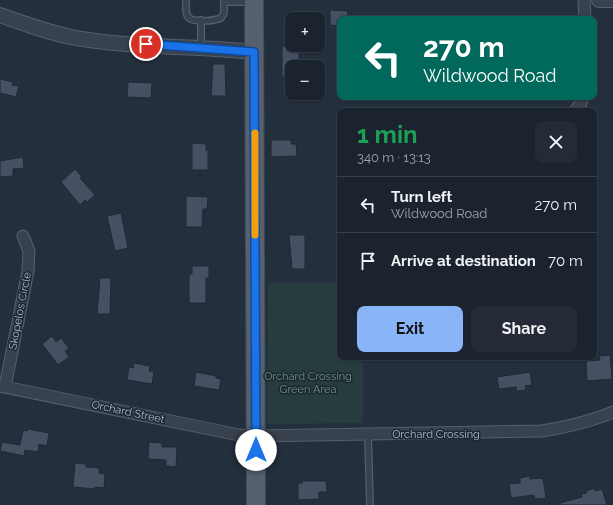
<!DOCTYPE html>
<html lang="en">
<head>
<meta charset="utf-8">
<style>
	body { margin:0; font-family:Raleway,sans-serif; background:#242b36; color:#f1f3f6; height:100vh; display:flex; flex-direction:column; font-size:15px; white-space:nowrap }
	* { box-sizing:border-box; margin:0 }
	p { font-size:13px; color:#a0a4aa }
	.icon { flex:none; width:22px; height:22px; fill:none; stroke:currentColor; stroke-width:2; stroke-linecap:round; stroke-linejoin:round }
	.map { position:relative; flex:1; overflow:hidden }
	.side { position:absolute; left:337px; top:108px; width:260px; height:252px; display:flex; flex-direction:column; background:#1b232e; border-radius:8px; box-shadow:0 1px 3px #0004,0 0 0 1px #39404a }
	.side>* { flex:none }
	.guide { position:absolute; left:337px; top:16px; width:260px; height:84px; border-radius:8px; box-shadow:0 1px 3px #0004,0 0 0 1px #39404a; background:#00695c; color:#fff; overflow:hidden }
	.fabs { position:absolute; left:285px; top:12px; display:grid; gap:8px }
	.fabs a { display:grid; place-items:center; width:40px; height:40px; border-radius:8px; background:#1b232e; box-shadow:0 1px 3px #0004,0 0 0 1px #39404a; font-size:20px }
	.pin { position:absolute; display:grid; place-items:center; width:34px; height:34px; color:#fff; margin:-17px; border:2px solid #fff; border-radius:50%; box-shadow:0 1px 4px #0007 }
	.me { position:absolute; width:44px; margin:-22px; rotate:0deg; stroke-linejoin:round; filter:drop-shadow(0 0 3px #0008) }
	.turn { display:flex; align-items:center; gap:14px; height:84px; padding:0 20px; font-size:18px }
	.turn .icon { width:52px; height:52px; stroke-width:2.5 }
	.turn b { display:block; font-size:28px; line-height:34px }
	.round { display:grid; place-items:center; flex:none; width:42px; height:42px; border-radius:8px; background:#242b36 }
	.head { display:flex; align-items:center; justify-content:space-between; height:68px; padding:0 20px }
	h1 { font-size:24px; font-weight:700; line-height:30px; color:#1e9e55 }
	.primary-button { display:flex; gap:8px; margin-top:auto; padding:8px 20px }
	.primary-button a { flex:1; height:46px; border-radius:8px; background:#8ab4f8; color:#111; font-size:16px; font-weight:700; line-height:46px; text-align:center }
	.primary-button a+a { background:#242b36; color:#f1f3f6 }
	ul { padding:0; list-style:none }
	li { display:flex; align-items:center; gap:12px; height:56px; padding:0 20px; border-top:1px solid #39404a }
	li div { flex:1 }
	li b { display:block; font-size:15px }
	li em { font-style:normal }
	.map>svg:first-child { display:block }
	.green { fill:#263c3f }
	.building { fill:#455162; stroke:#1f2835 }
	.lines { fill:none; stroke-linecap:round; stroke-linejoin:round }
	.service-casing { stroke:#565f6c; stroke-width:8 }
	.minor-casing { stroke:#565f6c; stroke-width:13 }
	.tertiary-casing { stroke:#565f6c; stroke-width:16 }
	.primary-casing { stroke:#414a57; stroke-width:20 }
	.service { stroke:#38414e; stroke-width:5.5 }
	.minor { stroke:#38414e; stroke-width:11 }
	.tertiary { stroke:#38414e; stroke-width:14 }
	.primary { stroke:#56606e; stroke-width:18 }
	.route-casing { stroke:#114b97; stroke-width:10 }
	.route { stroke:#1a73e8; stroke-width:7 }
	.slow { stroke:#f59e0b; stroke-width:7 }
	.labels { text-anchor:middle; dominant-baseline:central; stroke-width:3; stroke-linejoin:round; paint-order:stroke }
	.street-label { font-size:11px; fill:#b4bcc9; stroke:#1d2633 }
	.park-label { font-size:11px; fill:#6b9a76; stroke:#1d2633 }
</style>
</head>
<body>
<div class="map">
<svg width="613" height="505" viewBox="0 0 613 505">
	<rect width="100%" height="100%" fill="#242f3e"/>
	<path class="green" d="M340,282V357H363V423L267,424L268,283Z"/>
	<path class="building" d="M330,10L348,11L347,19H340V26L330,25Z
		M282,46L299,47V67H292V77H282Z
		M213,64H225L226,96H211Z
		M0,79L13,82L12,85L19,86L16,97L0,93Z
		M128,82L152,83L151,98L127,97Z
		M271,140H291V144H296L297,156L271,157Z
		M192,143L206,144V150H208V170H192Z
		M23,157L24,168L13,169V176L0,177V161Z
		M75,169L82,177L80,178L95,195L87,202L85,200L80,205L61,182Z
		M186,196L208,197L207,209H203L202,227H186Z
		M121,213L128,248L115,251L107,216Z
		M289,235H305V269H292Z
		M192,266H209V278H206V303H189V274H192Z
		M100,278H111L110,314H97Z
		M52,336L56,342L61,338L69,348L65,351L69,357L58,365L42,344Z
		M610,355L612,379L587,381L586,361L600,360L599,356Z
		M134,363L150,366L149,371L154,372L152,384L127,380L129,367L133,368Z
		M196,372L216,376V378L221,379L219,390L194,386Z
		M530,372L532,385L525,386L526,390L517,391L516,387L499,389L497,377Z
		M28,429L49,433L47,446L39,444L38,452L25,450L24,456L0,451L2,442L20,445L23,430L27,431Z
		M149,442L162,443V447H177L176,467L166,466V460L148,459Z
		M75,463L86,464V467L99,468V473L105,474L104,488L95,487V489L73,487Z
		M530,476V479L543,478L546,498L535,499L534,495L511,498L509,484L520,483V478Z
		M302,481H326L327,492H319V499L298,500V483H302Z
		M594,488L595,491L602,489L607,505H561L560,503L582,497L581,494L587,493L586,491Z"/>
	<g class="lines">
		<g class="service-casing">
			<path id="service" d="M186,0C186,5 185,12 188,17C193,23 214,21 221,18L224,13V0
				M224,2H252
				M201,47V20
				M368,434L370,505"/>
		</g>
		<g class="minor-casing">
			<path id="minor" d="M584,0L585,19
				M575,111L581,103L583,97
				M0,386L239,435L256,436L542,431C566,427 590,422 613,412
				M5,387L28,271L29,251L23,236"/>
		</g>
		<g class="tertiary-casing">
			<path id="tertiary" d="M599,0H613
				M0,15C25,24 50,33 76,38C134,48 195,46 254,52"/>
		</g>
		<g class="primary-casing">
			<path id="primary" d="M254,0L256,505"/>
		</g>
		<use href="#service" class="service"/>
		<use href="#minor" class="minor"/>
		<use href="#tertiary" class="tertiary"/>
		<use href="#primary" class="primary"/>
	</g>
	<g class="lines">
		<g class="route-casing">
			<path id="route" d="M146,44L254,52L256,450"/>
		</g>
		<use href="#route" class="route"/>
		<path class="slow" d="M255,133V235"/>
	</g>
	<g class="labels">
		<g class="street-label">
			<text transform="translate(20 311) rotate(-79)">Skopelos Circle</text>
			<text transform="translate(128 412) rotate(12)">Orchard Street</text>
			<text x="436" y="434">Orchard Crossing</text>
		</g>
		<g class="park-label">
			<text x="308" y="376">Orchard Crossing<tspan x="308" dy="13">Green Area</tspan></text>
		</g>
	</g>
</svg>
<div class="fabs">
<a>+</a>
<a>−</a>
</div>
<div class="pin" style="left:146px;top:44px;background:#d93025"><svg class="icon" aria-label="arrive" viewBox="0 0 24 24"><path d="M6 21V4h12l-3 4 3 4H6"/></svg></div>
<svg class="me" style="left:256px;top:450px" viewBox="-20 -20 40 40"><circle r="19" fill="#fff"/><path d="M0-13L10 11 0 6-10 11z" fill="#1a73e8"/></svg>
<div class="guide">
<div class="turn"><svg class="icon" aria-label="left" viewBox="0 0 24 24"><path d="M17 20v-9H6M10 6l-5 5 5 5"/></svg><div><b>270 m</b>Wildwood Road</div></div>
</div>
<section class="side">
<div class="head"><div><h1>1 min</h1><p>340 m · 13:13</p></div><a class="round"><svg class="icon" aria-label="close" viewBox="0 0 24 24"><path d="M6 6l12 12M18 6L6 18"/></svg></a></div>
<ul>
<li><svg class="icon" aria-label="left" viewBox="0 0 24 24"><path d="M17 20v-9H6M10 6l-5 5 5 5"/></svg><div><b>Turn left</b><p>Wildwood Road</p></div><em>270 m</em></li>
<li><svg class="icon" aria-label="arrive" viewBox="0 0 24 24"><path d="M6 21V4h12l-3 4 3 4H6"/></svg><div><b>Arrive at destination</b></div><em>70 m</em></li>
</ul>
<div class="primary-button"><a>Exit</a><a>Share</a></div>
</section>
</div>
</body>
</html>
